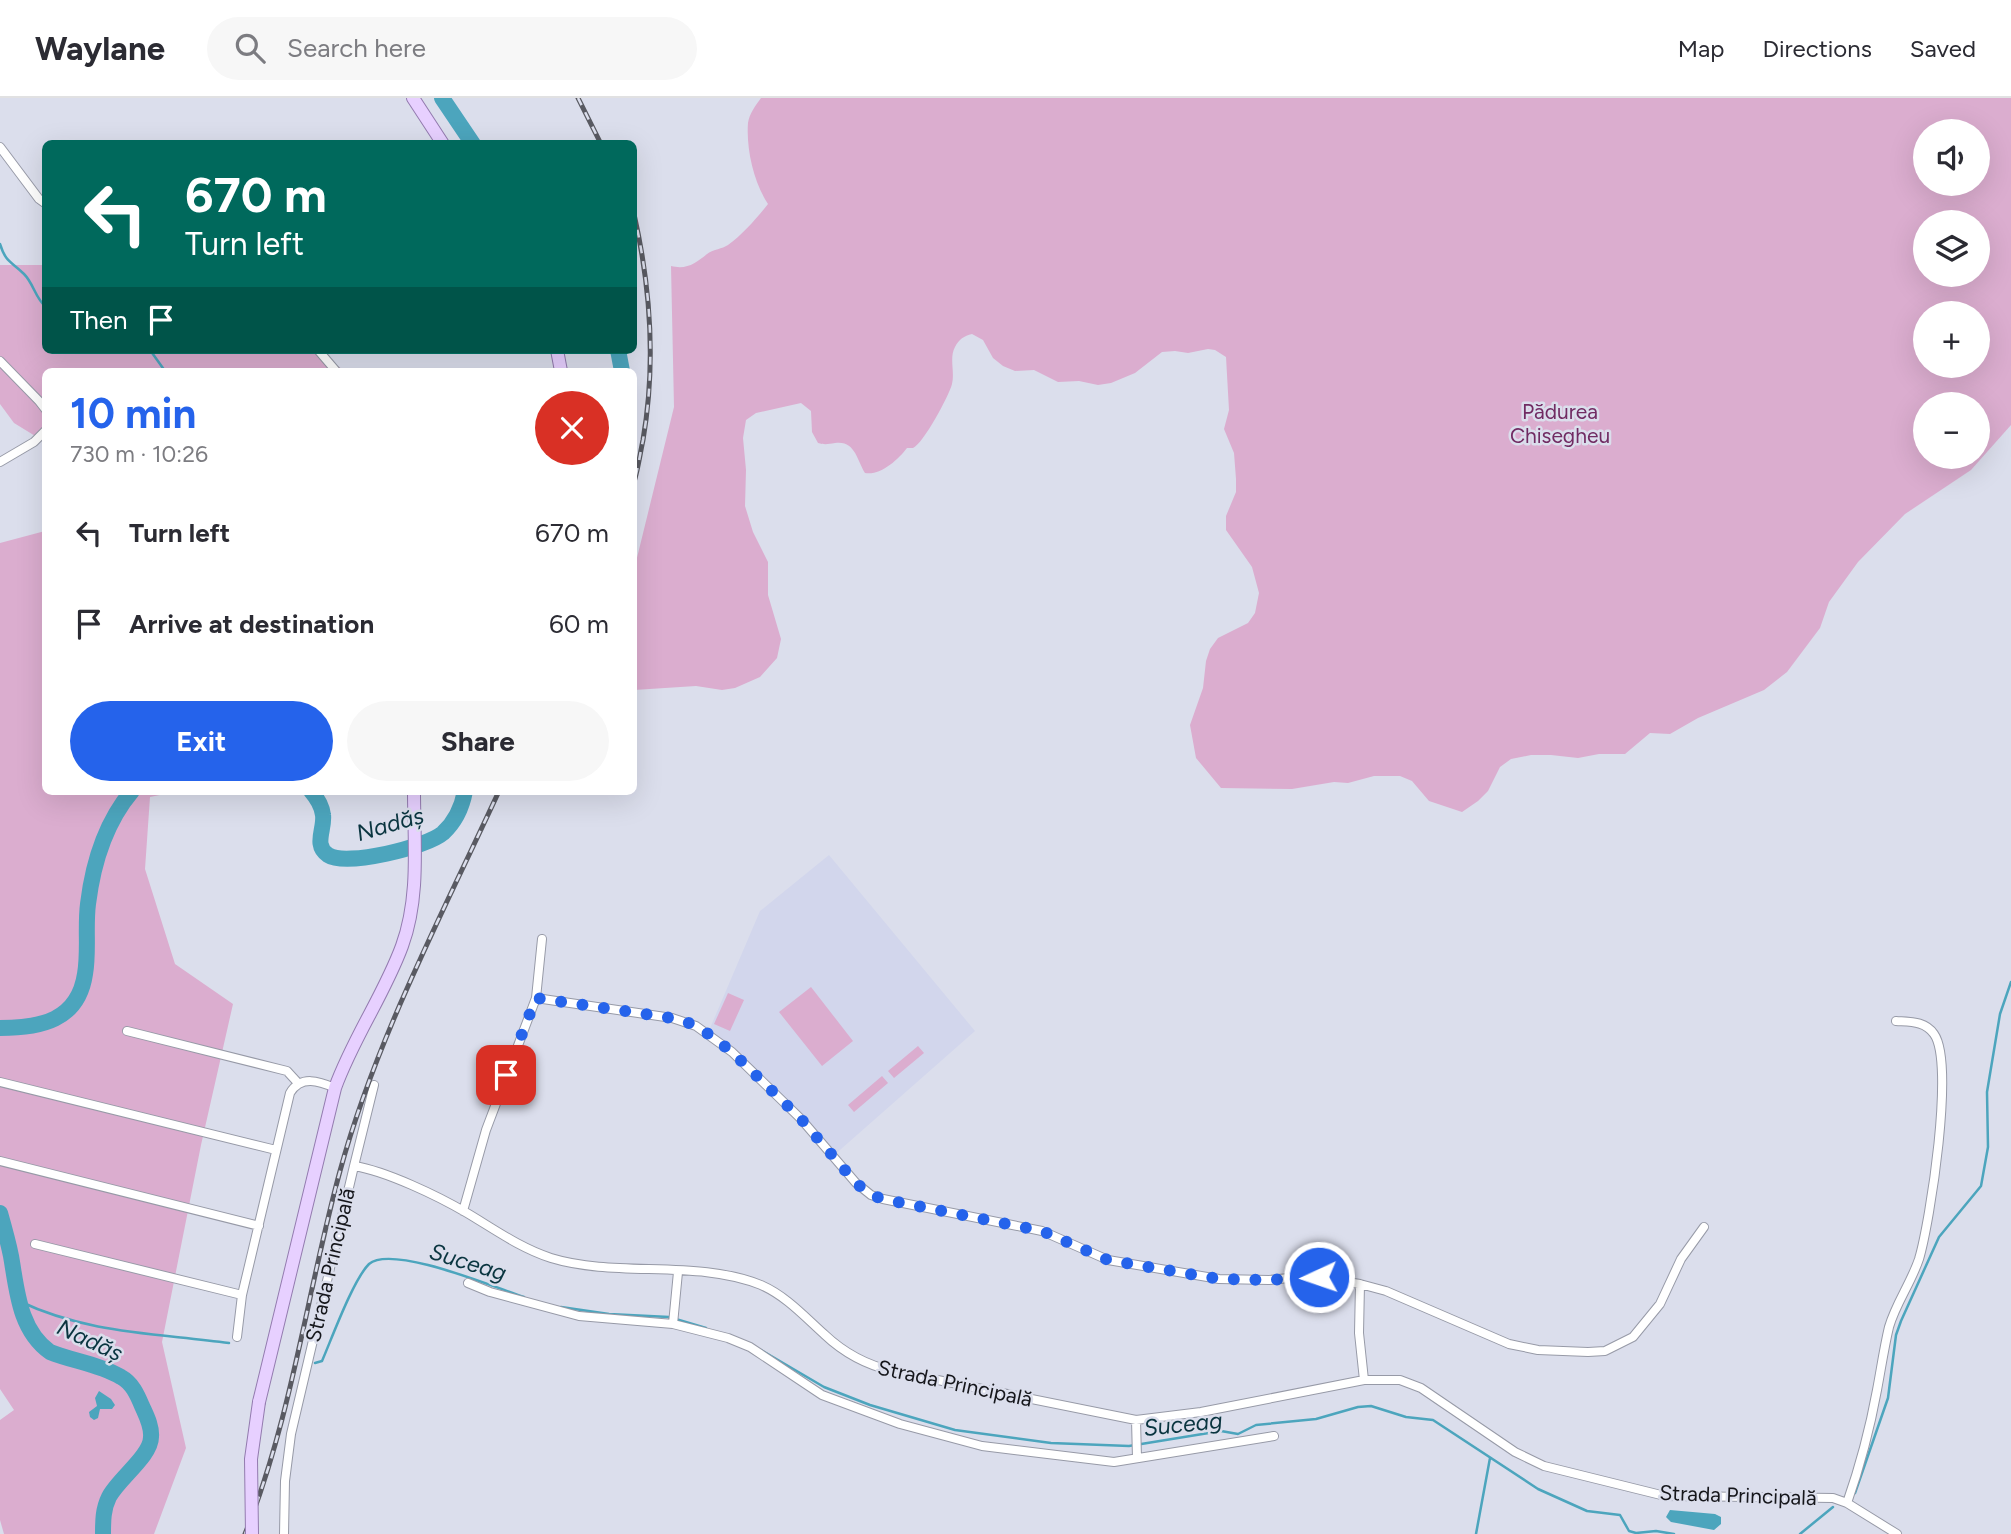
<!DOCTYPE html>
<html lang="en">
<head>
<meta charset="utf-8">
<style>
	body { margin:0; font-family:Figtree,sans-serif; background:#f7f7f7; color:#2b2b33; height:100vh; display:flex; flex-direction:column; font-size:26px; white-space:nowrap }
	* { box-sizing:border-box; margin:0 }
	p { font-size:23px; color:#7c7c81 }
	.icon { flex:none; width:38px; height:38px; fill:none; stroke:currentColor; stroke-width:2; stroke-linecap:round; stroke-linejoin:round }
	.map { position:relative; flex:1; overflow:hidden }
	.drawer { position:absolute; left:42px; top:270px; width:595px; height:427px; display:flex; flex-direction:column; background:#fff; border-radius:10px; box-shadow:0 7px 28px #0002 }
	.drawer>* { flex:none }
	.banner { position:absolute; left:42px; top:42px; width:595px; height:214px; border-radius:10px; box-shadow:0 7px 28px #0002; background:#00695c; color:#fff; overflow:hidden }
	.buttons { position:absolute; left:1913px; top:21px; display:grid; gap:14px }
	.buttons a { display:grid; place-items:center; width:77px; height:77px; border-radius:50%; background:#fff; box-shadow:0 7px 28px #0002; font-size:35px }
	.pin { position:absolute; display:grid; place-items:center; width:60px; height:60px; color:#fff; margin:-30px; border-radius:14px; box-shadow:0 4px 10px #0006 }
	.me { position:absolute; width:77px; margin:-38px; rotate:267deg; stroke-linejoin:round; filter:drop-shadow(0 0 5px #0008) }
	.turn { display:flex; align-items:center; gap:24px; height:147px; padding:0 28px; font-size:32px }
	.turn .icon { width:91px; height:91px; stroke-width:2.5 }
	.turn b { display:block; font-size:49px; line-height:60px }
	.then { display:flex; align-items:center; height:66px; padding:0 28px; background:#0003; gap:14px; font-size:26px }
	.round { display:grid; place-items:center; flex:none; width:74px; height:74px; border-radius:37px; background:#f7f7f7 }
	.summary { display:flex; align-items:center; justify-content:space-between; height:119px; padding:0 28px }
	h1 { font-size:42px; font-weight:700; line-height:52px; color:#2563eb }
	.primary-button { display:flex; gap:14px; margin-top:auto; padding:14px 28px }
	.primary-button a { flex:1; height:80px; border-radius:42px; background:#2563eb; color:#fff; font-size:28px; font-weight:700; line-height:80px; text-align:center }
	.primary-button a+a { background:#f7f7f7; color:#2b2b33 }
	ul { padding:0; list-style:none }
	li { display:flex; align-items:center; gap:21px; height:91px; padding:0 28px }
	li div { flex:1 }
	li b { display:block; font-size:26px }
	li em { font-style:normal }
	header { display:flex; align-items:center; gap:42px; box-sizing:border-box; height:98px; padding:0 35px; background:#fff; border-bottom:2px solid #e1e1e2 }
	header strong { font-size:33px }
	nav { display:flex; gap:38px; margin-inline-start:auto; font-size:24px }
	.search { width:490px; height:63px; background:#f7f7f7; display:flex; align-items:center; gap:18px; box-sizing:border-box; padding:0 24px; border-radius:38px; color:#7c7c81; font-size:26px }
	.map>svg:first-child { display:block }
	.built { fill:#d2d6ec }
	.green { fill:#dbadcf; fill-rule:evenodd }
	.water { fill:#4ca5bd }
	.lines { fill:none; stroke-linecap:round; stroke-linejoin:round }
	.stream { stroke:#4ca5bd; stroke-width:2.5 }
	.river { stroke:#4ca5bd; stroke-width:16 }
	.minor-casing { stroke:#979aa7; stroke-width:10 }
	.primary-casing { stroke:#937baf; stroke-width:14 }
	.minor { stroke:#fff; stroke-width:8 }
	.primary { stroke:#e7d0ff; stroke-width:12 }
	.rail-casing { stroke:#595a62; stroke-width:5 }
	.rail { stroke:#dbdeec; stroke-width:2.5; stroke-dasharray:8; stroke-linecap:butt }
	.primary-bridge-casing { stroke:#937baf; stroke-width:14; stroke-linecap:butt }
	.primary-bridge { stroke:#e7d0ff; stroke-width:12 }
	.route { stroke:#2563eb; stroke-width:12; stroke-dasharray:0 21.6 }
	.labels { text-anchor:middle; dominant-baseline:central; stroke-width:5; stroke-linejoin:round; paint-order:stroke }
	.park-label { font-size:21px; fill:#712b63; stroke:#dbdeec }
	.street-label { font-size:21px; fill:#15161b; stroke:#dbdeec }
	.water-label { font-size:23px; font-style:italic; fill:#0a3540; stroke:#dbdeec }
</style>
</head>
<body>
<header>
<strong>Waylane</strong>
<div class="search"><svg class="icon" aria-label="search" viewBox="0 0 24 24"><circle cx="10" cy="10" r="6"/><path d="M15 15l6 6"/></svg>Search here</div>
<nav><a>Map</a><a>Directions</a><a>Saved</a></nav>
</header>
<div class="map">
<svg width="2011" height="1436" viewBox="0 0 2011 1436">
	<rect width="100%" height="100%" fill="#dbdeec"/>
	<path class="built" d="M829,757L975,933L832,1059L814,1035L708,935L760,813Z"/>
	<path class="green" d="M761,0H2011V327L1971,372L1905,416L1858,464L1829,504L1820,530L1787,574L1764,592L1698,620L1670,636L1650,635L1625,656H1599L1578,660L1551,657H1531L1511,661L1500,669L1488,693L1478,703L1462,714L1429,703L1412,683L1400,678H1374L1348,685L1334,684L1292,691L1221,690L1196,660L1190,627L1203,590L1206,563L1210,551L1218,540L1248,525L1255,515L1259,495L1252,469L1226,432V418L1236,394V381L1234,355L1224,331L1229,312L1226,259L1215,252L1208,251L1188,255L1175,253L1162,254L1135,275L1111,285L1098,287L1079,283L1058,284L1034,272L1015,273L1003,268L993,260L983,242L972,236C964,238 959,241 955,249C949,260 955,273 952,286C949,298 923,346 913,350H907C898,362 880,378 865,375C857,362 855,342 835,345C828,346 825,347 818,345L812,334L811,313L801,305L756,315L746,322L743,340L746,372L745,408L753,434L768,464V497L781,541L777,560L760,579L735,590L722,592L696,588L634,592V472L674,309L671,168C687,172 696,165 707,156C714,151 722,151 728,147C743,136 756,121 768,106C754,85 746,51 748,25C749,16 756,7 761,0ZM1978,33V86H1925V33ZM1978,124V177H1925V124ZM1978,215V268H1925V215ZM1978,306V359H1925V306Z
		M0,167H45L46,252H314L345,273H46L45,344L14,325L0,306Z
		M45,433L46,693H179L150,699L145,771L175,866L233,906L201,1047L162,1244L186,1350L154,1436H4L0,1422V1322L14,1312L0,1291V445Z
		M811,889L853,943L822,968L779,914Z
		M728,895L744,902L730,933L714,926Z
		M918,948L924,955L894,980L888,973Z
		M882,978L888,985L854,1014L848,1007Z"/>
	<path class="water" d="M99,1293L111,1301L115,1307L112,1311H100L98,1320L94,1322L90,1319L89,1314L97,1308L95,1300Z
		M1670,1412L1715,1416L1721,1419V1426L1714,1432L1671,1424L1666,1419Z"/>
	<g class="lines">
		<path class="stream" d="M0,146C6,165 11,163 24,176C34,186 35,200 46,209
			M150,252L165,273
			M19,1203C88,1236 156,1235 229,1245
			M561,1209L609,1216L669,1219L706,1230
			M761,1252L824,1289L870,1307L955,1332L1051,1345L1129,1348L1221,1333L1238,1336L1256,1327L1316,1321L1358,1309L1371,1308L1406,1319L1433,1322L1538,1391L1587,1413L1620,1417L1629,1433L1636,1435L1656,1433L1674,1436
			M315,1265L322,1263C332,1240 353,1182 369,1166C392,1146 496,1190 524,1199
			M1855,1395L1888,1300L1896,1237L1901,1223L1939,1139L1981,1088L1988,1049L1987,994L2000,916L2011,884
			M1476,1436L1490,1360
			M1800,1436L1833,1409"/>
		<path class="river" d="M442,0L473,46
			M618,252L622,273
			M311,693C317,700 322,708 323,717C325,731 313,747 328,757C346,769 427,749 443,735C455,724 462,709 465,693
			M0,930C40,930 78,923 85,876C89,854 85,829 88,806C93,765 105,725 132,693
			M0,1115C4,1129 8,1143 11,1158C17,1192 19,1232 50,1254C72,1263 99,1266 121,1279C132,1285 137,1296 142,1308C146,1317 152,1328 151,1339C151,1358 118,1381 109,1399C103,1411 103,1423 103,1436"/>
		<g class="minor-casing">
			<path id="minor" d="M0,49L39,101L46,106
				M318,252L336,273
				M0,263L39,303L46,312
				M0,364L34,344L46,332
				M536,900L672,920L696,928L732,954L801,1021L856,1085L871,1097L883,1101L1042,1133L1108,1162L1219,1181L1269,1182L1308,1178L1360,1186L1386,1193L1509,1246L1538,1252L1588,1254L1605,1253L1633,1239L1660,1206L1681,1161L1704,1129
				M127,933L287,973L298,985
				M0,984L276,1052
				M0,1063L259,1128
				M354,1068L374,987
				M463,1113L486,1032L536,900L542,841
				M35,1146L242,1197
				M468,1185L490,1194L579,1218L673,1226L728,1240L750,1249L822,1297L900,1326L982,1348L1114,1364L1274,1338
				M1360,1186L1359,1235L1364,1282
				M673,1226L678,1174
				M237,1239L242,1197L290,995C301,977 319,983 335,990
				M1136,1322L1137,1360
				M1847,1405C1860,1368 1870,1330 1877,1292C1881,1271 1884,1250 1889,1229C1896,1205 1911,1185 1919,1161C1930,1124 1955,965 1934,936C1925,923 1911,924 1896,923
				M284,1436L285,1383L291,1336L354,1068C386,1073 438,1098 467,1115C494,1131 520,1150 551,1160C616,1180 698,1161 761,1187C786,1198 804,1218 824,1236C844,1255 866,1267 893,1273L1136,1322L1201,1314L1364,1282H1400L1421,1290L1515,1354L1544,1368L1665,1398L1833,1400L1847,1405L1897,1436"/>
		</g>
		<g class="primary-casing">
			<path id="primary" d="M413,0L443,46
				M557,252L561,273
				M259,1304L335,990C353,940 384,897 402,848C420,799 414,745 414,693"/>
		</g>
		<use href="#minor" class="minor"/>
		<use href="#primary" class="primary"/>
		<g class="rail-casing">
			<path id="rail" d="M578,0L601,46
				M634,116C651,191 656,266 643,342C640,356 638,371 634,384
				M245,1436C292,1319 307,1194 340,1073C376,941 442,817 499,693"/>
		</g>
		<use href="#rail" class="rail"/>
		<g class="primary-bridge-casing">
			<path id="primary-bridge" d="M252,1436L251,1361L259,1304"/>
		</g>
		<use href="#primary-bridge" class="primary-bridge"/>
	</g>
	<g class="lines">
		<path class="route" d="M506,977L536,900L672,920L689,925L703,932L732,954L801,1021L856,1085L871,1097L883,1101L1042,1133L1108,1162L1219,1181L1269,1182L1319,1179"/>
	</g>
	<g class="labels">
		<g class="park-label">
			<text x="1560" y="313">Pădurea<tspan x="1560" dy="24">Chisegheu</tspan></text>
		</g>
		<g class="street-label">
			<text transform="translate(330 1167) rotate(-77)">Strada Principală</text>
			<text transform="translate(955 1285) rotate(12)">Strada Principală</text>
			<text transform="translate(1738 1397) rotate(2)">Strada Principală</text>
		</g>
		<g class="water-label">
			<text transform="translate(390 726) rotate(-16)">Nadăș</text>
			<text transform="translate(468 1164) rotate(17)">Suceag</text>
			<text transform="translate(90 1242) rotate(25)">Nadăș</text>
			<text transform="translate(1183 1326) rotate(-6)">Suceag</text>
		</g>
	</g>
</svg>
<div class="buttons">
<a><svg class="icon" aria-label="sound" viewBox="0 0 24 24"><path d="M4 9h4l5-4v14l-5-4H4zM17 9q2 3 0 6"/></svg></a>
<a><svg class="icon" aria-label="layers" viewBox="0 0 24 24"><path d="M12 4l9 5-9 5-9-5zM3 14l9 5 9-5"/></svg></a>
<a>+</a>
<a>−</a>
</div>
<div class="pin" style="left:506px;top:977px;background:#d93025"><svg class="icon" aria-label="arrive" viewBox="0 0 24 24"><path d="M6 21V4h12l-3 4 3 4H6"/></svg></div>
<svg class="me" style="left:1319px;top:1179px" viewBox="-20 -20 40 40"><circle r="17" fill="#2563eb" stroke="#fff" stroke-width="3"/><path d="M0-11L8 9 0 5-8 9z" fill="#fff"/></svg>
<div class="banner">
<div class="turn"><svg class="icon" aria-label="left" viewBox="0 0 24 24"><path d="M17 20v-9H6M10 6l-5 5 5 5"/></svg><div><b>670 m</b>Turn left</div></div>
<div class="then">Then<svg class="icon" aria-label="arrive" viewBox="0 0 24 24"><path d="M6 21V4h12l-3 4 3 4H6"/></svg></div>
</div>
<section class="drawer">
<div class="summary"><div><h1>10 min</h1><p>730 m · 10:26</p></div><a class="round" style="background:#d93025;color:#fff"><svg class="icon" aria-label="close" viewBox="0 0 24 24"><path d="M6 6l12 12M18 6L6 18"/></svg></a></div>
<ul>
<li><svg class="icon" aria-label="left" viewBox="0 0 24 24"><path d="M17 20v-9H6M10 6l-5 5 5 5"/></svg><div><b>Turn left</b></div><em>670 m</em></li>
<li><svg class="icon" aria-label="arrive" viewBox="0 0 24 24"><path d="M6 21V4h12l-3 4 3 4H6"/></svg><div><b>Arrive at destination</b></div><em>60 m</em></li>
</ul>
<div class="primary-button"><a>Exit</a><a>Share</a></div>
</section>
</div>
</body>
</html>
